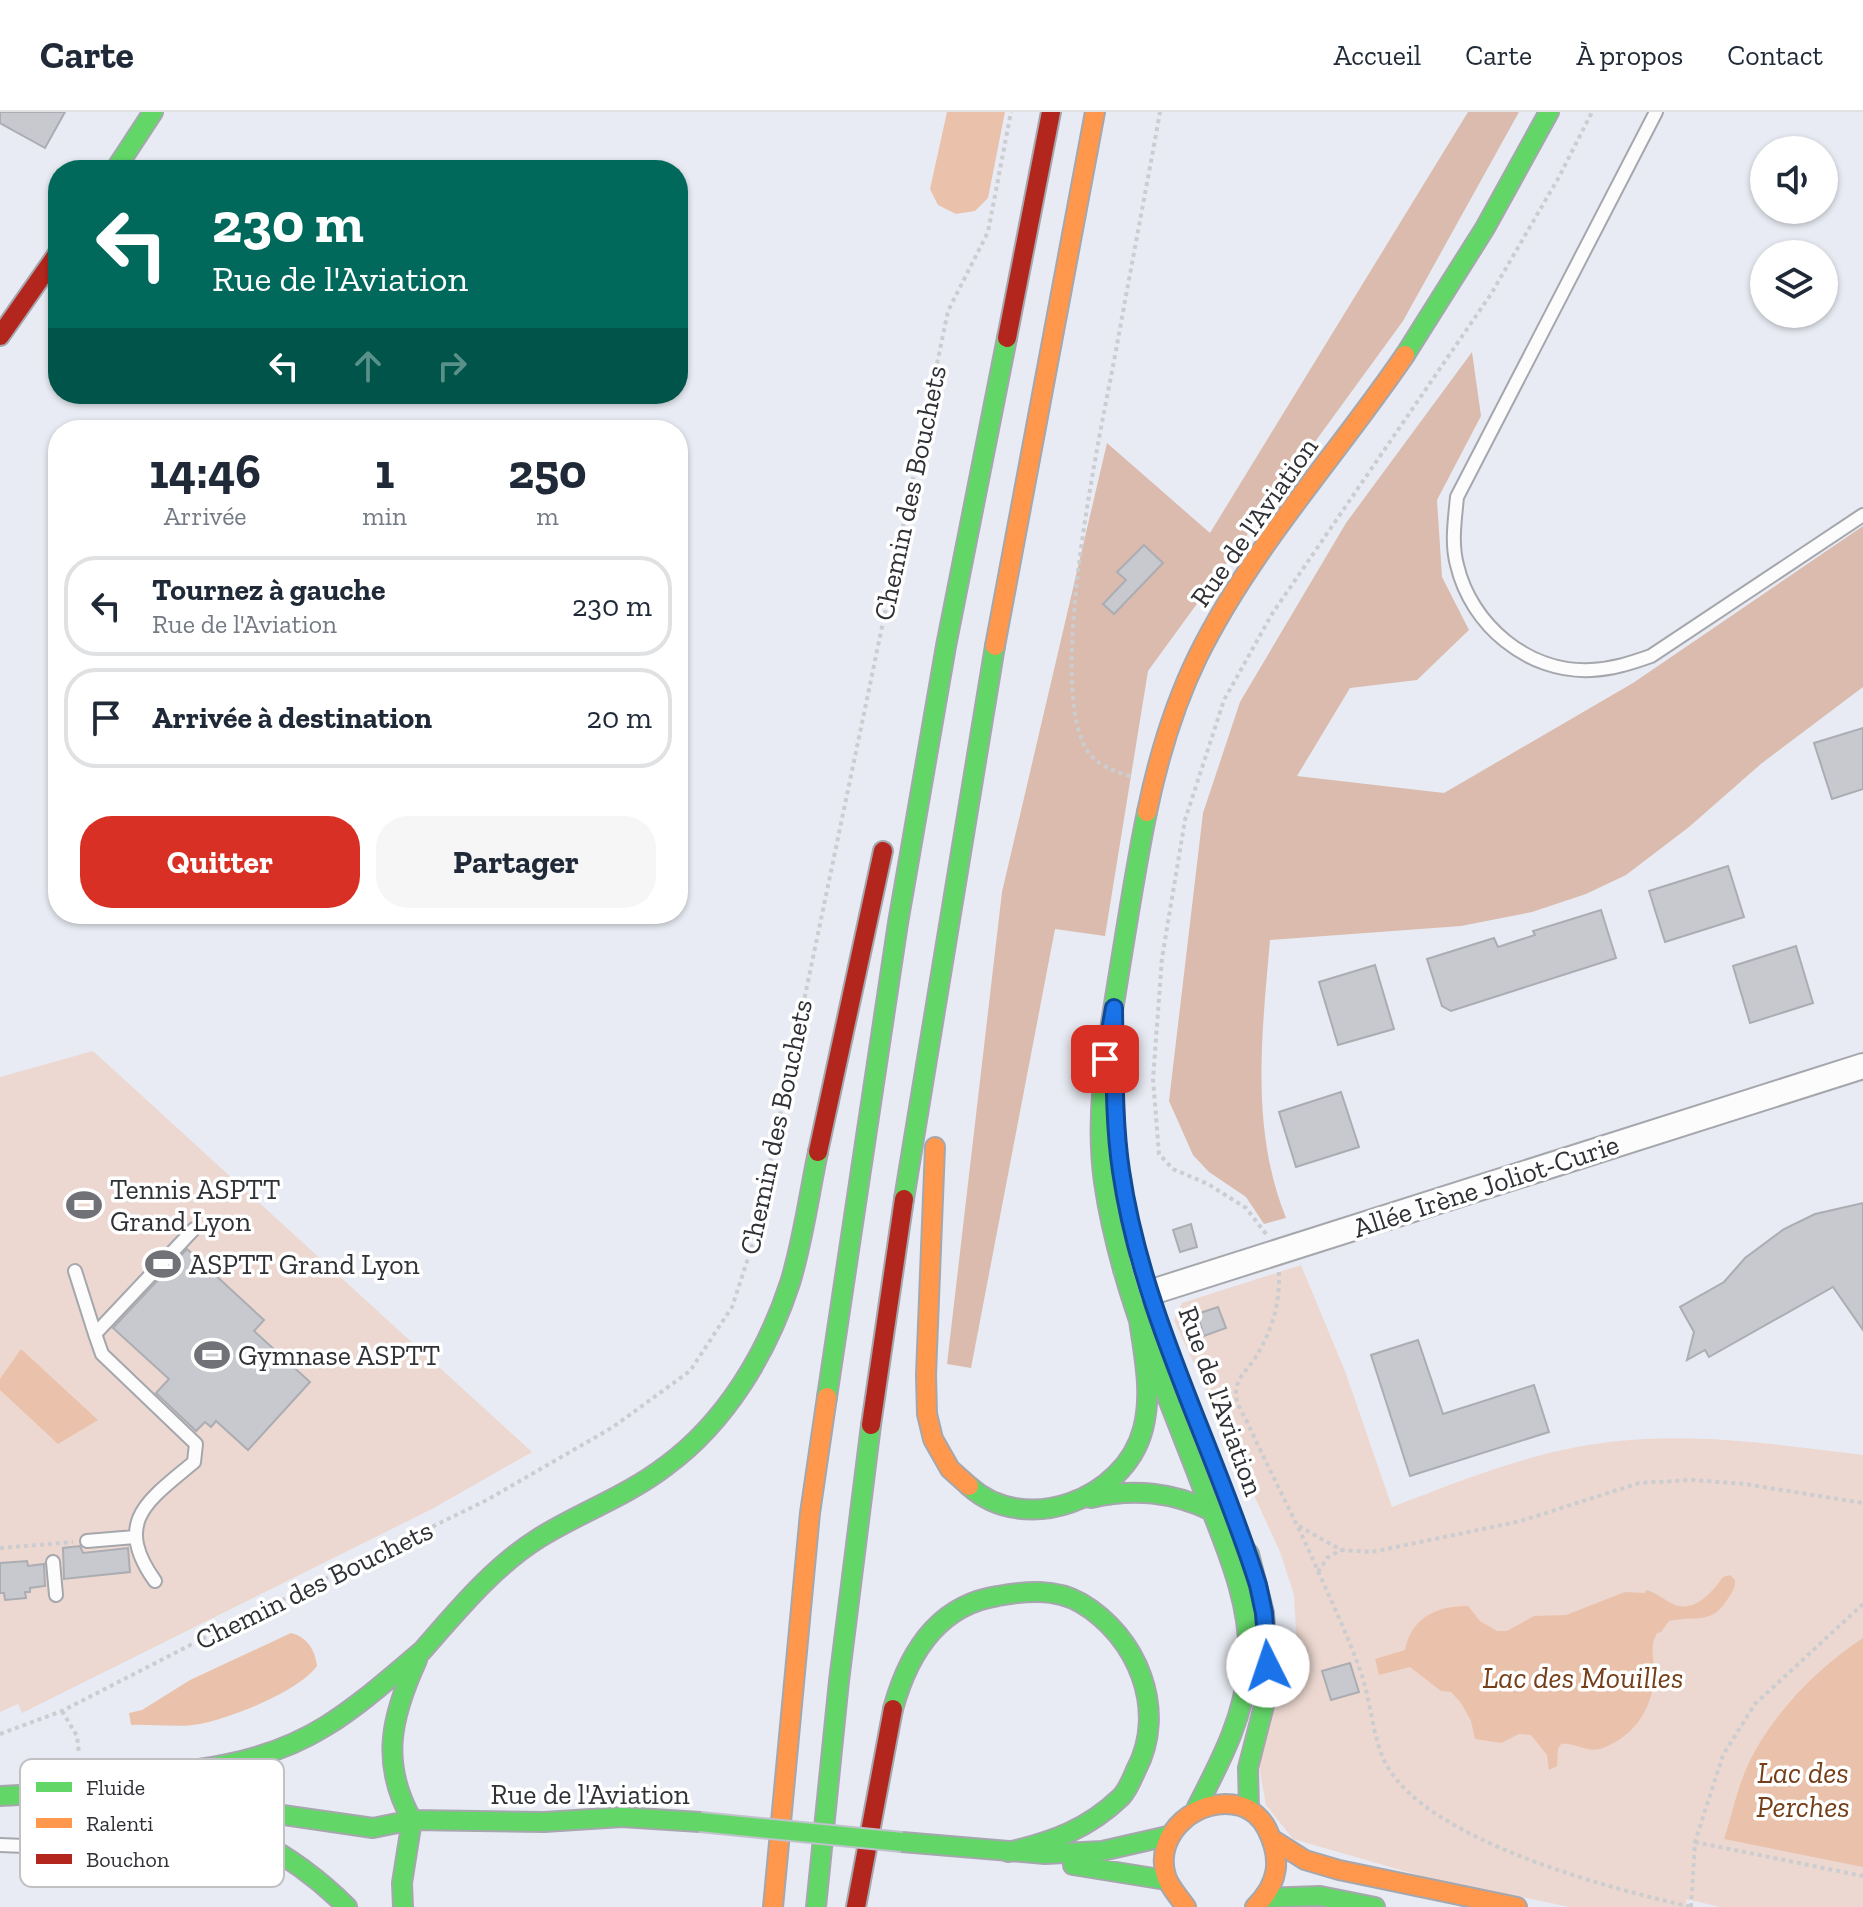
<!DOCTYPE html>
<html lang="fr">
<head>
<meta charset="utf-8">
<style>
	body { margin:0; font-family:"Zilla Slab",serif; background:#f6f6f7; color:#1f2937; height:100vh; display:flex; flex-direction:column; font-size:30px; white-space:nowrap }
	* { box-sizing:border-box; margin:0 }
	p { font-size:26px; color:#747a83 }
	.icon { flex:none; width:44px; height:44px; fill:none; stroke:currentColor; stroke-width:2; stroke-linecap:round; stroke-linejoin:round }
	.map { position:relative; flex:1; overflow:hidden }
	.panel { position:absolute; left:48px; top:308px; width:640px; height:504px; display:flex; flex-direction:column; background:#fff; border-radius:32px; box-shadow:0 2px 6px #0004 }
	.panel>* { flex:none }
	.top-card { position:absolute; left:48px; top:48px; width:640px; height:244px; border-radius:32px; box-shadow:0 2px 6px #0004; background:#00695c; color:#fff; overflow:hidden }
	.buttons { position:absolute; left:1750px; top:24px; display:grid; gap:16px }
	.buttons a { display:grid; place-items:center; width:88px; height:88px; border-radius:50%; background:#fff; box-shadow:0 2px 6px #0004; font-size:40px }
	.pin { position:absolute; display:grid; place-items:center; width:68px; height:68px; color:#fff; margin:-34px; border-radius:16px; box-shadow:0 4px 12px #0006 }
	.me { position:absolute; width:88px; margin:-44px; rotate:356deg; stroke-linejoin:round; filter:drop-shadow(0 0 6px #0008) }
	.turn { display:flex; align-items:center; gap:28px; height:168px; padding:0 32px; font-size:36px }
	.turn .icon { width:104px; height:104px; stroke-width:2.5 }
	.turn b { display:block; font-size:56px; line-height:68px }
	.lanes { display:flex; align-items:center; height:76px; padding:0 32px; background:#0003; justify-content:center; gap:40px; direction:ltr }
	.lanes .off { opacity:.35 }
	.eta { display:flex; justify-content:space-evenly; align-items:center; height:136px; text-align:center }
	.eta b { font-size:48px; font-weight:700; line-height:56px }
	.primary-button { display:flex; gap:16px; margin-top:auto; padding:16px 32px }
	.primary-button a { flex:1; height:92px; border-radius:32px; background:#d93025; color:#fff; font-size:32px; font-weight:700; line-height:92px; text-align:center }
	.primary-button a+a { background:#f6f6f7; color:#1f2937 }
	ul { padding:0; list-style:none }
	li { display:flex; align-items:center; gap:24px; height:100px; margin:0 16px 12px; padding:0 16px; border:4px solid #e0e1e3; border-radius:32px }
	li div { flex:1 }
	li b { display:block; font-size:30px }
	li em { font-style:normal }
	header { display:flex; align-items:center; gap:48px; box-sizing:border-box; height:112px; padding:0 40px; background:#fff; border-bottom:2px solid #e0e1e3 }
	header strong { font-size:38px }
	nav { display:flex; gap:44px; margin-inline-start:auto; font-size:28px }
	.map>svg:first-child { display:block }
	.green { fill:#ecd8d0 }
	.forest { fill:#dabbad }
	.water { fill:#eac2ac }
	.building { fill:#c7c9cf; stroke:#abadb3; stroke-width:2 }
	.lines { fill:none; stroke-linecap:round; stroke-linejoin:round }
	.lane-casing { stroke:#a5a7ad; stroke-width:16 }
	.street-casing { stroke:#a5a7ad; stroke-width:28 }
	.fast-casing { stroke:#a5a7ad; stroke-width:22 }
	.slow-casing { stroke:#a5a7ad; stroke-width:22 }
	.jam-casing { stroke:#a5a7ad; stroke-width:22 }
	.path { stroke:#cbcdd0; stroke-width:4; stroke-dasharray:4 4; stroke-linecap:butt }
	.lane { stroke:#fcfcfd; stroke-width:12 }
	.street { stroke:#fcfcfd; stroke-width:24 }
	.fast { stroke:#63d668; stroke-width:18 }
	.slow { stroke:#ff974d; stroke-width:18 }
	.jam { stroke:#b3261e; stroke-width:18 }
	.fast-bridge-casing { stroke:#bfc2cb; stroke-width:22; stroke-linecap:butt }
	.fast-bridge { stroke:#63d668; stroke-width:18 }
	.route-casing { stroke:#114b97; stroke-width:20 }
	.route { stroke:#1a73e8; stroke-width:14 }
	.labels { text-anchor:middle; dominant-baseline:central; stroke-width:7; stroke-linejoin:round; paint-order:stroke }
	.street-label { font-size:28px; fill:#2f3136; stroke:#fff }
	.poi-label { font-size:28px; fill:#2f3136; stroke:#fff; text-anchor:start }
	.water-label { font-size:30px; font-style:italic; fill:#763f1a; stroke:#fff }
	.key { fill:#fff; stroke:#c1c1c3; stroke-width:2 }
	.key-label { font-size:22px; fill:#2f3136 }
</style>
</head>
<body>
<header>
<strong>Carte</strong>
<nav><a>Accueil</a><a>Carte</a><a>À propos</a><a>Contact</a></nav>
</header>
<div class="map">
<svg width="1863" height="1795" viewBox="0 0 1863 1795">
	<rect width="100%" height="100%" fill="#e8ebf3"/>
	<path class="green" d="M93,939L532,1340L432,1397L22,1601L18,1592L0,1600V965Z
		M1301,1153L1345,1259L1392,1395C1450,1373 1511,1348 1572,1336C1672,1316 1763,1331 1863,1343V1795H1720L1686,1787L1687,1795H1570L1425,1765L1293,1727L1266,1693L1259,1654L1275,1590L1299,1575L1294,1483L1280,1440L1174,1208L1182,1191Z"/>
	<path class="forest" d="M1468,0H1519L1403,209L1148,559L1105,824L1055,817L971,1256L947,1252L1002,780L1107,331L1210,421Z
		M1472,240L1481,304L1437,388L1442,465L1469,518L1417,568L1350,576L1297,664L1444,681L1633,571L1863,414V575L1762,651L1689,715L1626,763L1586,782L1532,800L1461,814L1270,828C1262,922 1250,1016 1286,1106L1264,1112L1246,1085L1209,1060L1193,1043L1169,989L1203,701L1240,590L1346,411Z"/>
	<path class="water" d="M947,0H1005L988,86L975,99L956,102L938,93L930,77Z
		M21,1237L98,1308L58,1332L0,1278V1267Z
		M1730,1463L1735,1468C1735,1476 1733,1479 1729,1485C1712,1514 1697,1503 1669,1509L1661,1520L1657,1521C1650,1533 1653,1542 1654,1557C1655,1592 1638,1622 1603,1636C1588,1642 1575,1630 1561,1632L1558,1637L1557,1654L1549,1658L1547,1643L1531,1623L1519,1622L1501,1631L1475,1627L1471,1609L1461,1591L1451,1580L1441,1579L1410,1555L1379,1563L1375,1547L1405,1538C1412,1504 1438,1494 1468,1494L1480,1509L1497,1519H1507L1534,1504L1566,1503L1625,1480L1645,1481L1646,1478C1658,1481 1665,1489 1675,1493C1696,1500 1713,1479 1723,1465Z
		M291,1521C307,1525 315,1537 317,1554C299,1579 232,1606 200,1612C179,1616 153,1612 131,1613L129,1601L142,1598L190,1568Z
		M1863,1526V1755L1724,1727C1732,1703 1737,1677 1747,1655C1770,1604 1817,1556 1863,1526Z"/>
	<path class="building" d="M0,0H65L45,36L0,11Z
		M1144,433L1163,451L1114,502L1103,492L1126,468L1117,460Z
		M1863,616V677L1832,687L1814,631Z
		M1728,754L1744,805L1665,830L1649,779Z
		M1601,798L1616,846L1451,899L1442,894L1427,847L1494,826L1498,835L1535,823L1533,819Z
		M1796,834L1813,891L1750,911L1733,854Z
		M1375,853L1394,917L1338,933L1319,870Z
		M1341,980L1359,1035L1296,1055L1279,1000Z
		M1863,1091V1218L1833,1175L1709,1245L1705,1238L1687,1248L1694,1220L1680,1195L1724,1170L1745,1146L1784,1117L1815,1102Z
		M1191,1112L1197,1135L1180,1140L1173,1118Z
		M187,1137L264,1208L254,1219L310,1270L248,1338L216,1309L211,1315L205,1310L196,1319L156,1281L169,1267L113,1216Z
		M1218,1195L1226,1216L1204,1224L1197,1202Z
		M1418,1228L1443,1302L1534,1273L1549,1320L1410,1364L1371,1243Z
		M80,1434L83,1441L128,1436L130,1460L64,1467L63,1436Z
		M27,1449L28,1454L44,1452L45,1474L30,1476V1480H25L26,1486L5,1488L4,1481H0V1451Z
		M1350,1551L1359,1580L1331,1588L1322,1559Z"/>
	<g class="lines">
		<g class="lane-casing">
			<path id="lane" d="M1656,0L1457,385C1455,407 1451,431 1457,453C1471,513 1528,561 1591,558C1613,557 1631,551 1651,544L1863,403
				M75,1159L95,1222
				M87,1429L135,1425
				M53,1450L56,1483
				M155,1469C112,1409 149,1388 194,1350L196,1332L102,1242L95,1222L194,1117
				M0,1733L73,1736L177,1759"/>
		</g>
		<g class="street-casing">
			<path id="street" d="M1126,1157L1138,1174L1152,1180L1863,954"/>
		</g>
		<g class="fast-casing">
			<path id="fast" d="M115,58L153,0
				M1405,243L1485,116L1549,0
				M1147,700C1136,753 1128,807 1119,861C1108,931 1094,998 1104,1070C1119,1174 1163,1272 1200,1369C1222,1427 1253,1490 1248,1554C1244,1606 1220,1650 1197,1695
				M904,1087L995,534
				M827,1285L898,811L946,534L1007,226
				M969,1374C1025,1425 1125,1387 1143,1317C1153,1280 1143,1239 1138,1201
				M1091,1386C1134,1376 1172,1380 1212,1399
				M1212,1399L1249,1442L1264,1501L1269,1574L1248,1656L1249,1698
				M422,1539C458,1498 493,1455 539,1426C581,1400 627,1384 666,1354C726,1310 767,1241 790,1171C803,1129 809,1083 818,1040
				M893,1597C908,1542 938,1493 998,1484C1025,1479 1055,1476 1081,1491C1137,1524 1168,1598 1136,1658C1132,1667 1128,1678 1121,1685C1088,1717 1052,1730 1008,1740
				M114,1664C188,1661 262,1654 326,1614C360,1593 391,1565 422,1539
				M0,1684L59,1681L242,1697L373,1716L412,1708L544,1710L622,1705L700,1710
				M145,1689C224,1706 290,1738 347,1795
				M412,1708C380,1651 391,1605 417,1548
				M902,1730L1045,1742L1102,1739L1168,1724
				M1073,1753L1166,1768
				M1265,1786L1320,1784L1375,1795
				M403,1795L402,1771L412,1708
				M816,1795L839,1569L871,1313"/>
		</g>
		<g class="slow-casing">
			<path id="slow" d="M995,534L1095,0
				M1147,700C1158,647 1174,593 1198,544C1252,435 1337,343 1405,243
				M935,1035L926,1263L927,1302L933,1327L950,1357L969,1374
				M1275,1729L1305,1748L1339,1758L1517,1795
				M773,1795L810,1401L827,1285
				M1186,1795C1180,1786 1169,1775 1166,1764C1153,1721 1199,1683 1240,1694C1252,1697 1262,1707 1267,1717C1282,1747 1279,1771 1255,1795"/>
		</g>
		<g class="jam-casing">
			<path id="jam" d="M0,224L58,141
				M1007,226L1051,0
				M818,1040L883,739
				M871,1313L904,1087
				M856,1795L893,1597"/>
		</g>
		<path class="path" d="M1130,664C1113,659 1094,652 1085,635C1047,562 1101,319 1117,233C1131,155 1146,78 1160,0
			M1266,1122L1246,1096L1208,1072L1173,1057L1159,1042L1153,967L1162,846L1185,708L1224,588L1272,502L1491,182L1559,65L1592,0
			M1279,1160C1280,1193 1272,1219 1255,1246C1247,1258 1235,1267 1236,1283C1236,1293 1246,1306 1250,1316C1269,1358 1291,1399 1310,1441C1327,1480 1346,1519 1360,1558C1371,1587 1372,1626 1386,1652C1427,1729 1611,1777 1692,1795
			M1299,1414L1341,1438L1372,1440L1521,1409L1639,1371L1693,1368L1745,1372L1863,1391
			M0,1436L73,1430
			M1318,1460L1327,1446L1341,1438
			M62,1599L77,1624L79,1642
			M0,1622L62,1599L206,1525L487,1388L613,1315L690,1259L732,1195L754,1128L948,199L988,120L1011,0
			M1695,1730L1863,1764
			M1691,1795L1695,1730L1723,1643L1755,1592L1863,1492"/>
		<use href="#lane" class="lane"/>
		<use href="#street" class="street"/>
		<use href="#fast" class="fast"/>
		<use href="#slow" class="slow"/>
		<use href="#jam" class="jam"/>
		<g class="fast-bridge-casing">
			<path id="fast-bridge" d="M700,1710L902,1730"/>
		</g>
		<use href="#fast-bridge" class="fast-bridge"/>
	</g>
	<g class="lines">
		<g class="route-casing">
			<path id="route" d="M1105,947L1114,896C1115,950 1113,1005 1121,1059C1142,1204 1215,1335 1258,1473L1264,1501L1268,1554"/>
		</g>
		<use href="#route" class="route"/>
	</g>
	<defs>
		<g id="stadium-bare" transform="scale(2.76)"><path d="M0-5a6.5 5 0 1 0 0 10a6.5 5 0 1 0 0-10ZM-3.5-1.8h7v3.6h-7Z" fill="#707278" stroke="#fff" stroke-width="2.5" paint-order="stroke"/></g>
	</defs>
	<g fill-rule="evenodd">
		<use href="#stadium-bare" x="84" y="1093"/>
		<use href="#stadium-bare" x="163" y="1152"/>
		<use href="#stadium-bare" x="212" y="1243"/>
	</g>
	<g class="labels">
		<g class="street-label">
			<text transform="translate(910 381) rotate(-78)">Chemin des Bouchets</text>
			<text transform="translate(1254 410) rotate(-55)">Rue de l'Aviation</text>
			<text transform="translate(776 1015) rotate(-78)">Chemin des Bouchets</text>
			<text transform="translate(1486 1074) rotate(-18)">Allée Irène Joliot-Curie</text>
			<text transform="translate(1221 1289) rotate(70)">Rue de l'Aviation</text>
			<text transform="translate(314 1473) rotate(-26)">Chemin des Bouchets</text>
			<text x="590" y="1682">Rue de l'Aviation</text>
		</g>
		<g class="poi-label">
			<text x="110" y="1077">Tennis ASPTT<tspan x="110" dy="32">Grand Lyon</tspan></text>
			<text x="189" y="1152">ASPTT Grand Lyon</text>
			<text x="238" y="1243">Gymnase ASPTT</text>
		</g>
		<g class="water-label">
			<text x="1583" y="1566">Lac des Mouilles</text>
			<text x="1803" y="1661">Lac des<tspan x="1803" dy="34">Perches</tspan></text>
		</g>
	</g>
	<rect x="20" y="1647" width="264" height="128" rx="12" class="key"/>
	<rect x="36" y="1670" width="36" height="10" fill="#63d668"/>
	<rect x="36" y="1706" width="36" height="10" fill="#ff974d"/>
	<rect x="36" y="1742" width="36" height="10" fill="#b3261e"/>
	<g class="key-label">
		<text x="86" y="1683">Fluide</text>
		<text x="86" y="1719">Ralenti</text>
		<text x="86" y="1755">Bouchon</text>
	</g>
</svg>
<div class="buttons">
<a><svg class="icon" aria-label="sound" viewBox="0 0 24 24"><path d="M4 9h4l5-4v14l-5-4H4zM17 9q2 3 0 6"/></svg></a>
<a><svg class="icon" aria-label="layers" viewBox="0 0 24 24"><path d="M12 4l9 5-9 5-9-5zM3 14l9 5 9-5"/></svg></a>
</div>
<div class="pin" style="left:1105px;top:947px;background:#d93025"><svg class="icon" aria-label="arrive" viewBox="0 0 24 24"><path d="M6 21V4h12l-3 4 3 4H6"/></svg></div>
<svg class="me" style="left:1268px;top:1554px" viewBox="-20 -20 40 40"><circle r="19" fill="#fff"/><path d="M0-13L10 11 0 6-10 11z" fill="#1a73e8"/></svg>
<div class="top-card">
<div class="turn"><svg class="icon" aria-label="left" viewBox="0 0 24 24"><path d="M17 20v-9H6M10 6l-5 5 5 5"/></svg><div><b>230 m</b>Rue de l'Aviation</div></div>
<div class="lanes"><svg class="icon" aria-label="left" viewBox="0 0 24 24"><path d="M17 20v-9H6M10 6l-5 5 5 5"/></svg><svg class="icon off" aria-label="ahead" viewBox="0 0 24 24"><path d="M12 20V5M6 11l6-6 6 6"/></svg><svg class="icon off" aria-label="right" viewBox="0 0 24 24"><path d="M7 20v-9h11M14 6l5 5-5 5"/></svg></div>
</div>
<section class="panel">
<div class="eta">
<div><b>14:46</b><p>Arrivée</p></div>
<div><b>1</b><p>min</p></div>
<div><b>250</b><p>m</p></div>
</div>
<ul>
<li><svg class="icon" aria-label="left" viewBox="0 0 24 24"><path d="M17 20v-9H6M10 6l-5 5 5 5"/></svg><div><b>Tournez à gauche</b><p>Rue de l'Aviation</p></div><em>230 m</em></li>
<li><svg class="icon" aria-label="arrive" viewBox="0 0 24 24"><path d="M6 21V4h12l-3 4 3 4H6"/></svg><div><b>Arrivée à destination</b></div><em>20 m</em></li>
</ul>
<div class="primary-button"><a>Quitter</a><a>Partager</a></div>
</section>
</div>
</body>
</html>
